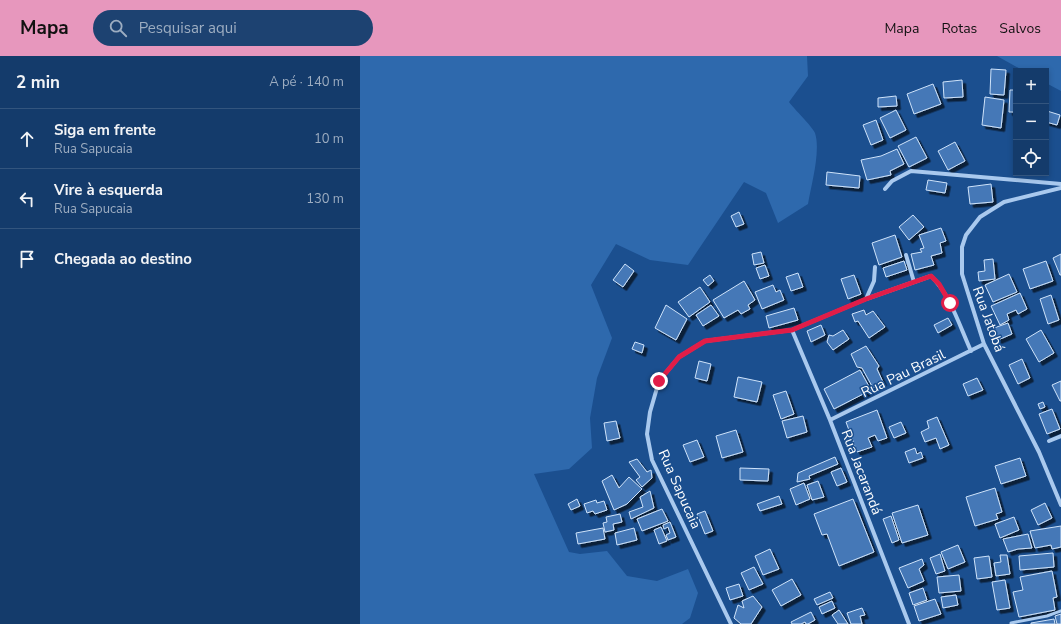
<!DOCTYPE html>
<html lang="pt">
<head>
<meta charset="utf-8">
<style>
	body { margin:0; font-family:"Nunito Sans",sans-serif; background:#1d4271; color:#f1f3f6 }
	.controls { position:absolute; right:12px; top:12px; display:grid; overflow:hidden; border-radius:0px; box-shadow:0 2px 6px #0003 }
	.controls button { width:36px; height:36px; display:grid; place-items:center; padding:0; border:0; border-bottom:1px solid #33557e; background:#143b6b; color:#f1f3f6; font:20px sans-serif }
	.stop { position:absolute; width:12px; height:12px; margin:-9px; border:3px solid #e11d48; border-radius:50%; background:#fff }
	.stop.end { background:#e11d48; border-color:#fff; box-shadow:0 1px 4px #0008 }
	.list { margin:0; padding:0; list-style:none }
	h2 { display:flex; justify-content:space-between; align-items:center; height:52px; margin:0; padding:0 16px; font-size:17px }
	h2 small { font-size:13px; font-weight:400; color:#9dadc1 }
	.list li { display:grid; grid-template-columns:26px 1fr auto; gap:12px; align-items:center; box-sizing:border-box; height:60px; padding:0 16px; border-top:1px solid #33557e }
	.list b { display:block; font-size:15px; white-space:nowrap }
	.list p { margin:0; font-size:13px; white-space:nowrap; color:#9dadc1 }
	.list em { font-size:13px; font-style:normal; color:#9dadc1 }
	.icon { flex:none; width:22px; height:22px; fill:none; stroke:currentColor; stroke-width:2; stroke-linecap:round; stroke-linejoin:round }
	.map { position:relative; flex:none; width:701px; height:568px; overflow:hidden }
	header { display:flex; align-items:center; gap:24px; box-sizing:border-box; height:56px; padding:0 20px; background:#e797bd; color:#111 }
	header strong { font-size:19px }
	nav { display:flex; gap:22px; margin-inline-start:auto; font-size:14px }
	.search { width:280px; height:36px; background:#1d4271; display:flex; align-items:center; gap:10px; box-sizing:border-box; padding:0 14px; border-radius:22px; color:#9dadc1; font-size:15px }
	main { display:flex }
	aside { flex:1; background:#143b6b }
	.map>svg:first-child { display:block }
	.green { fill:#2e69ad }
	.building { fill:#4478b7; stroke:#cfe3fa; filter:url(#shadow) }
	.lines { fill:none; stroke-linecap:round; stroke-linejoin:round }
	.lane { stroke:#a9c9ee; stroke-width:3 }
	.street { stroke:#a9c9ee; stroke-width:4 }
	.route { stroke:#e11d48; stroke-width:5 }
	.labels { text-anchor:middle; stroke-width:3; stroke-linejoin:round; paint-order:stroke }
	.street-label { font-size:14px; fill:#fff; stroke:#1b4f8f }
</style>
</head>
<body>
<header>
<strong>Mapa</strong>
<div class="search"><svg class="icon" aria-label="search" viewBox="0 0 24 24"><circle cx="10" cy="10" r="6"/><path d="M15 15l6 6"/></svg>Pesquisar aqui</div>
<nav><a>Mapa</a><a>Rotas</a><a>Salvos</a></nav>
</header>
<main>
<aside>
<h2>2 min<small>A pé · 140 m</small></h2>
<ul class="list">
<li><svg class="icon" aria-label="ahead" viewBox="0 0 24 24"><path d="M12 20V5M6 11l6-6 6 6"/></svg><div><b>Siga em frente</b><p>Rua Sapucaia</p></div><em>10 m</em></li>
<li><svg class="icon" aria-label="left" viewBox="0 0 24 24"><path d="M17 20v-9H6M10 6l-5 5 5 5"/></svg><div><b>Vire à esquerda</b><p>Rua Sapucaia</p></div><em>130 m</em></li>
<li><svg class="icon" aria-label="arrive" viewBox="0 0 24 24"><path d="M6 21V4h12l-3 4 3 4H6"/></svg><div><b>Chegada ao destino</b></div></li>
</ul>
</aside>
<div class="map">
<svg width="701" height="568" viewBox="0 0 701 568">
	<defs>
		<filter id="shadow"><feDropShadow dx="3.5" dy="3.5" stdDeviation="0" flood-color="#0009"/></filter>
	</defs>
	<rect width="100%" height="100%" fill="#1b4f8f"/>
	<path class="green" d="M0,0h447l1,20 -19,26c5,7 23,24 26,31 6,18 -4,53 -7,71l-30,19 -12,-30 -22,-11 -56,83 -38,-5 -34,-16 -25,41 21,53 -15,40 -7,40 2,30 -23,21 -35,5 35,78 11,2 27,-3 20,25 30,5 31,-12 10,24 -8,25 -8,6h-322z
		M637,0h64v35l-15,-8v-12h-22z"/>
	<path class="building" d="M631,13l15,1 -2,25 -14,-1z
		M602,24l1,17 -19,1 -1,-16z
		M573,28l8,20 -27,10 -7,-20z
		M650,34h6v22h-7z
		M536,40l1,10 -19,1v-9z
		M625,41l19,3 -3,28 -19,-3z
		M536,54l10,20 -16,8 -10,-20z
		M687,55l13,4 -3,10 -11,-3z
		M516,64l7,20 -12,5 -8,-20z
		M556,81l11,21 -18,9 -11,-21z
		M595,86l10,19 -17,9 -10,-19z
		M537,93l7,15 -14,7 1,4 -24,5 -6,-20 20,-4z
		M467,116l33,4 -1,12 -33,-3z
		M568,124l19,3 -2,10 -19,-3z
		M631,128l2,18 -23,2 -2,-17z
		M379,156l5,12 -8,3 -5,-11z
		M553,159l11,12 -15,13 -10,-13z
		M581,172l5,13 -6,2 2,10 -11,3 3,9 -19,5 -4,-16 11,-2 -2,-3 4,-1 -5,-13z
		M535,179l7,22 -23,8 -7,-22z
		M401,196l3,11 -10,2 -2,-11z
		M701,198v21h-1l-7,-17z
		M633,203l2,20 -16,2 -1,-9 7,-1 -1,-11z
		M544,205l3,9 -21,7 -3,-9z
		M686,205l7,20 -23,8 -7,-20z
		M265,208l9,7 -11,16 -10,-7z
		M405,209l4,11 -9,3 -4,-11z
		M438,217l5,14 -12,4 -5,-14z
		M649,218l8,18 -24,10 -8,-17z
		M350,219l4,6 -6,5 -5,-6z
		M494,219l7,19 -13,5 -7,-20z
		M384,225l11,19 -7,5 2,4 -9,5 -3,-4 -14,8 -11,-18z
		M413,229l3,7 4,-2 4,10 -22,9 -7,-17z
		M340,231l10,15 -21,15 -11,-15z
		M660,237l7,16 -9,5 -2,-4 -9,4 2,6 -9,5 -9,-19z
		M691,239l8,25 -11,4 -8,-25z
		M306,249l21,14 -11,21 -21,-12z
		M351,249l8,11 -16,10 -7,-11z
		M434,252l4,12 -29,8 -3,-12z
		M504,254l2,5 7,-4 12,16 -16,11 -11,-17 -3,1 -3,-8z
		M588,262l4,7 -14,8 -4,-8z
		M648,267l4,11 -14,6 -4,-12z
		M461,269l4,10 -14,7 -4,-11z
		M483,274l6,9 -16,11 -6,-8 2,-7 4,1z
		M681,274l13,23 -15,9 -13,-23z
		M275,286l9,3 -2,8 -10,-4z
		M506,290l13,20 -2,3 6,13 -10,6 -11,-20 -5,-1 -6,-13z
		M662,303l8,19 -12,6 -9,-19z
		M339,305l12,3 -4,17 -12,-3z
		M500,314l11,20 -37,19 -10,-20z
		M378,321l24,5 -5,20 -23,-5z
		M617,322l6,12 -15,6 -5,-12z
		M701,325v20h-1l-8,-16z
		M426,335l8,23 -13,5 -8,-24z
		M683,346l2,5 -5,2 -2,-5z
		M692,353l8,20 -13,5 -8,-20z
		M517,354l10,28 -9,3 -3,-6 -7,3 4,9 -15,5 -11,-30z
		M443,360l4,16 -20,6 -5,-17z
		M577,361l12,28 -9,4 -4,-11 -11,4 -4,-10 8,-4 -2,-7z
		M256,365l4,17 -13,3 -3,-18z
		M541,366l5,11 -12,5 -5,-11z
		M376,374l7,22 -21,6 -6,-22z
		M337,384l7,17 -14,5 -7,-17z
		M555,392l2,6 4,-2 2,6 -14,5 -4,-11z
		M475,401l3,7 -29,12 1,3 -13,3 1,-9z
		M660,402l6,18 -25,8 -6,-18z
		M277,403l10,13 4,-2 1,8 -10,9 -6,-7 4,-3 -11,-15z
		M380,412l29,1 -1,12 -28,-1z
		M481,412l6,14 -10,4 -6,-14z
		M252,419l7,13 10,-11 13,12 -15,15 -13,6 -12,-29z
		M458,425l6,16 -12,3 -5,-15z
		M444,427l6,16 -14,6 -6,-16z
		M635,432l7,24 -6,2 2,5 -23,7 -9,-29z
		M290,435l4,17 -23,11 -2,-7 14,-5 -3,-10z
		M419,440l3,8 -22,7 -3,-7z
		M217,443l3,7 -9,4 -3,-6z
		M493,443l21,53 -35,14 -12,-32 -5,1 -8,-21z
		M236,444l1,3 7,-2 3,9 -12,4 -2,-3 -6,2 -3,-9z
		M685,447l7,15 -14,7 -7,-15z
		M558,449l10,30 -26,8 -10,-30z
		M302,453l6,12 -26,10 -5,-12z
		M345,455l8,20 -8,3 -8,-20z
		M260,458l2,8 -9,2 1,6 -9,2 -2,-9 4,-1 -1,-5z
		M531,460l8,24 -7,3 -9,-24z
		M654,461l5,13 -19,8 -5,-14z
		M310,466l6,15 -8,3 -2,-5 4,-2 -2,-6 -4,2 -1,-4z
		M701,470v21l-9,2 -1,-4 -16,3 -5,-17z
		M301,471l6,14 -8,3 -5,-14z
		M243,472l2,11 -27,5 -2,-11z
		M274,472l3,12 -20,5 -2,-12z
		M668,478l4,14 -14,1 -10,3 -5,-13z
		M598,489l7,17 -17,7 -7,-17z
		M410,493l9,20 -16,6 -8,-19z
		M693,497l1,14 -34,3 -1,-14z
		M580,498l5,17 -9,3 -6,-16z
		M640,499h7l3,19 -14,2 -2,-13 7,-1z
		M629,500l3,21 -15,2 -3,-21z
		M562,503l2,6 -5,4 5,12 -16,7 -9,-20z
		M394,511l9,17 -14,6 -8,-17z
		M692,515l5,26 -4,1 2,12 -36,7 -6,-25 10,-2 -3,-13z
		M599,519l2,16 -22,2 -2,-16z
		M432,523l9,16 -20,11 -9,-16z
		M645,524l5,28 -13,2 -5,-28z
		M379,528l4,12 -13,4 -4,-12z
		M563,532l4,12 -14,5 -4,-12z
		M470,536l3,6 -16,7 -3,-6z
		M596,539l2,10 -15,3 -2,-11z
		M393,540l9,11 -11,17h-10l-7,-6 4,-13 6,3 -2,-7z
		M575,543l6,15 -22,7 -5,-15z
		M472,545l3,7 -13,6 -3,-7z
		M502,552l3,7 -5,1 2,8h-11l-4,-11z
		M479,554l9,14h-10l-6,-9z
		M451,556l4,8 -7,4h-2l-1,-2 -4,2h-9l-1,-2z
		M701,558v10h-4l-2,-8z
		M694,563l1,5h-24v-1z"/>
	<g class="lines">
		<path class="lane" d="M651,568v-1l36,-7 14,-5"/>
		<path class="street" d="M701,132l-57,14 -24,15 -14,18 -4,12v27l22,70 55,108 22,53
			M525,133l7,-8 19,-10 150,13
			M546,199l8,27
			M506,243l8,-18 1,-14
			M432,274l38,90 79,204
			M470,364l154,-76
			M689,385l12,-5
			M371,568l-79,-164 -5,-26 3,-22 9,-31 20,-24 26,-16 87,-11 74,-31 65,-23c19,18 29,51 40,75"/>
	</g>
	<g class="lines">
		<path class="route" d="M299,325l20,-24 26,-16 87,-11 74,-31 65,-23 8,8 11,19"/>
	</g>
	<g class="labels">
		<g class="street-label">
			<text transform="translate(629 263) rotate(70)" y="5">Rua Jatobá</text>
			<text transform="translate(543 317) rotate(-26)" y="5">Rua Pau Brasil</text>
			<text transform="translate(502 416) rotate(69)" y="5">Rua Jacarandá</text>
			<text transform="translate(320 433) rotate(66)" y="5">Rua Sapucaia</text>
		</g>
	</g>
</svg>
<div class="controls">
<button>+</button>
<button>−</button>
<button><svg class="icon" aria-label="locate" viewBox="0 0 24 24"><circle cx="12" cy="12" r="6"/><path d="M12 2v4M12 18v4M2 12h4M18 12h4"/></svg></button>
</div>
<div class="stop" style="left:590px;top:247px"></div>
<div class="stop end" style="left:299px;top:325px"></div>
</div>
</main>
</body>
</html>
